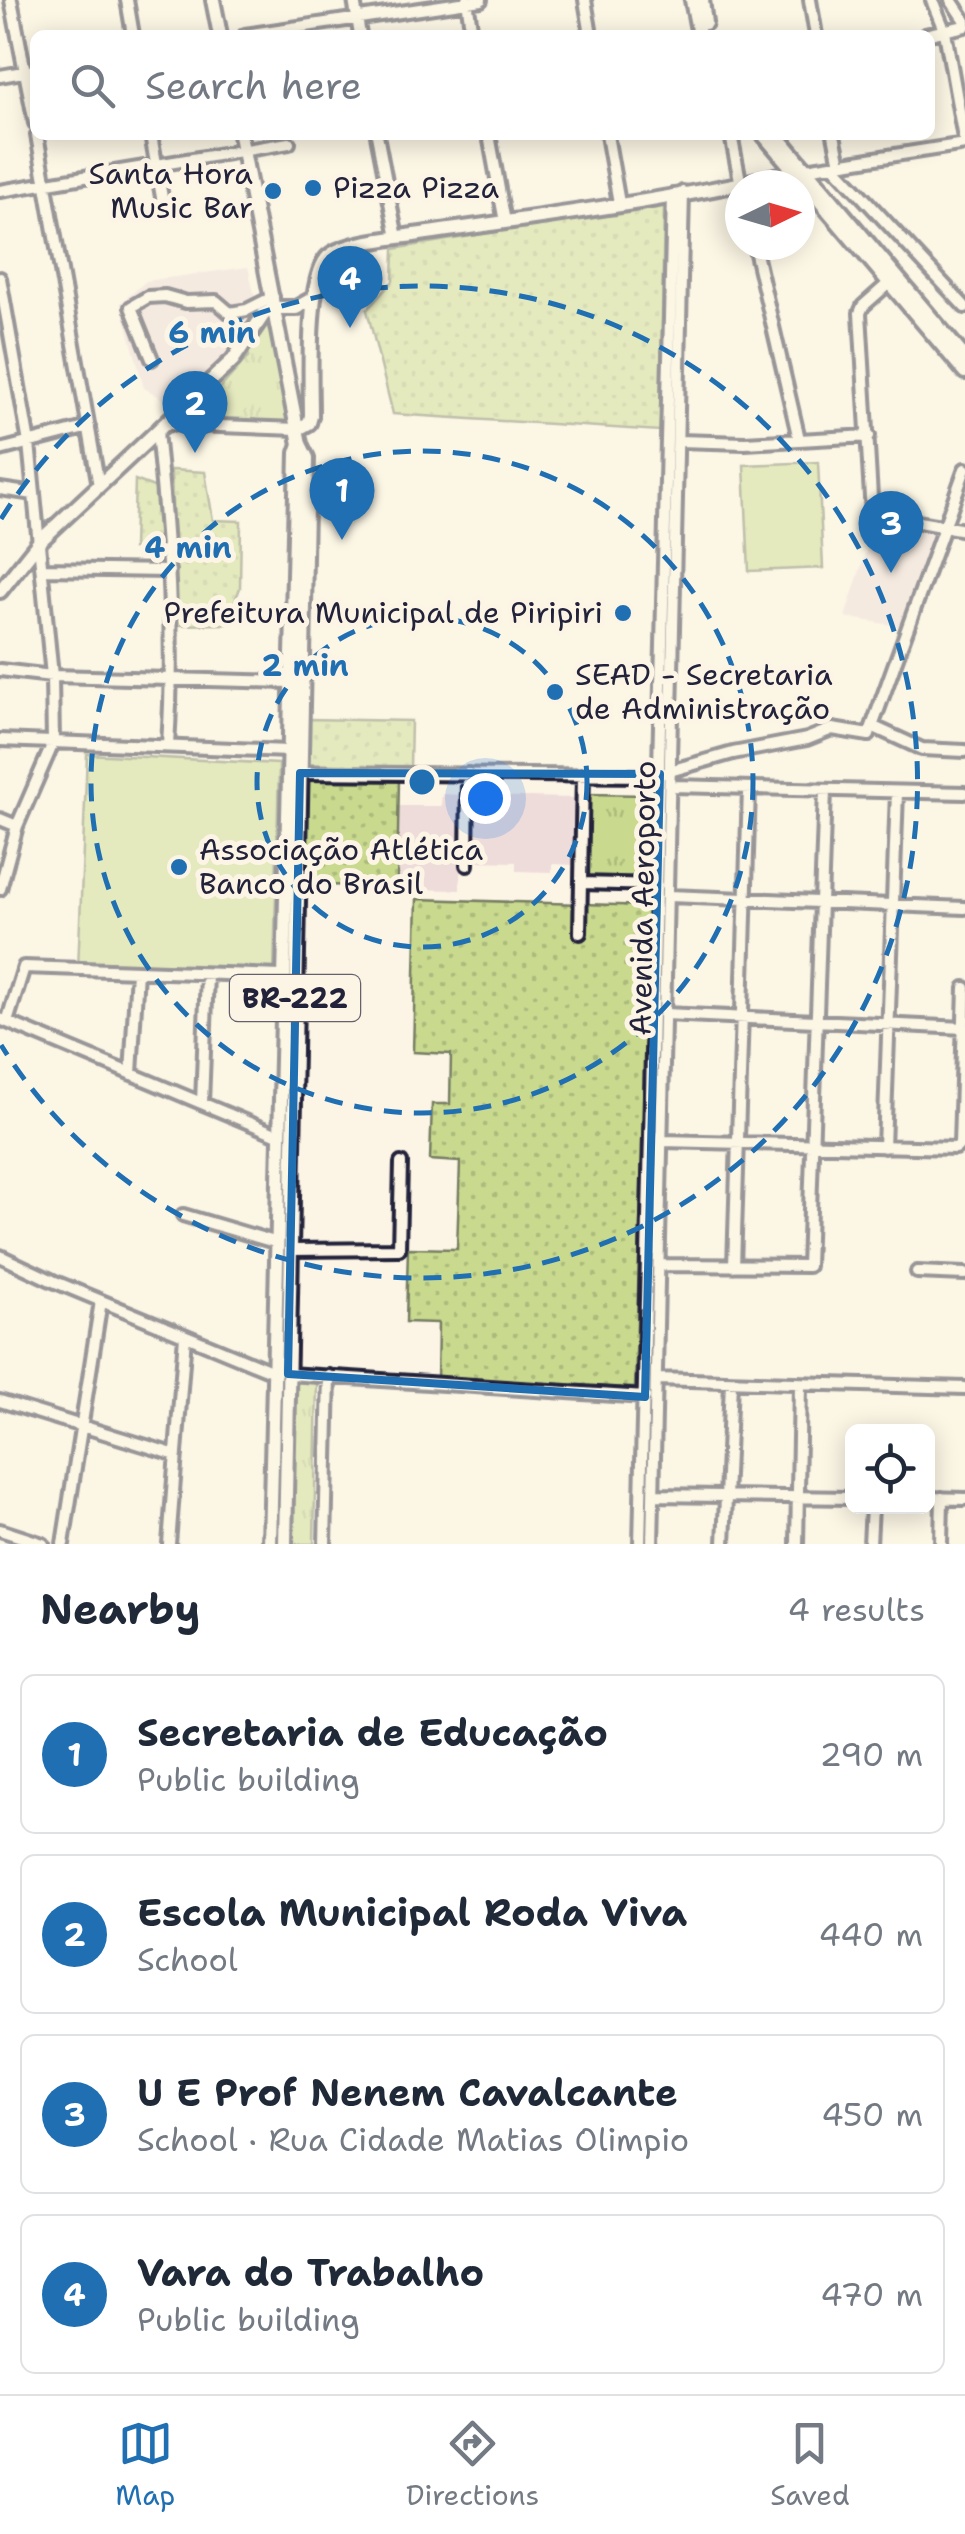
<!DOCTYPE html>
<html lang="en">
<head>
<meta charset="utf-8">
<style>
	body { margin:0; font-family:"Shantell Sans",sans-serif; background:#f2f2f3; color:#1f2937 }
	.controls { position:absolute; right:30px; bottom:30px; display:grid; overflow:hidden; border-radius:15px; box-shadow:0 5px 25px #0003 }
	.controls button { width:90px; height:90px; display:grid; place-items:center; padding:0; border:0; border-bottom:2px solid #e0e1e3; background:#fff; color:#1f2937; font:50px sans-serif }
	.compass { position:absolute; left:725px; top:170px; width:90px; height:90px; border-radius:50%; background:#fff; box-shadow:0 5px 25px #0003; rotate:85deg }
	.you { position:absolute; left:485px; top:798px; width:35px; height:35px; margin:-25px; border:8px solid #fff; border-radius:50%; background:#1a73e8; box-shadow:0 0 0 15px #1a73e833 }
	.badge { display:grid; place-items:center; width:65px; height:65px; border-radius:50%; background:#1f6fb2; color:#fff; font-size:32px; font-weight:700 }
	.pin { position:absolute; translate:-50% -82px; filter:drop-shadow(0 2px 5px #0008) }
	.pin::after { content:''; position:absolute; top:52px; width:35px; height:30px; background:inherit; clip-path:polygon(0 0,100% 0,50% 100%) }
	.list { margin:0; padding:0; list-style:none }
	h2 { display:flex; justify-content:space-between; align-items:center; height:130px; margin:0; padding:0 40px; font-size:42px }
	h2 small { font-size:32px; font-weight:400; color:#747a83 }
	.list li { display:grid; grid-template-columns:65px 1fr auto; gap:30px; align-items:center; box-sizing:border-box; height:160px; margin:0 20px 20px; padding:0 20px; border:2px solid #e0e1e3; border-radius:15px }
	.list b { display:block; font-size:38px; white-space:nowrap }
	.list p { margin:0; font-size:32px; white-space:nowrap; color:#747a83 }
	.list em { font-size:32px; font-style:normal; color:#747a83 }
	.icon { flex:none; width:55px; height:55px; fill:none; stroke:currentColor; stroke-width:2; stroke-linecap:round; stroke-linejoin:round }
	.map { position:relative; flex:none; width:965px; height:1544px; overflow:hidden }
	.search { position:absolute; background:#fff; box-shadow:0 5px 25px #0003; left:30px; right:30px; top:30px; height:110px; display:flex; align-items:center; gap:25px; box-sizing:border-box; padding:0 35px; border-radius:15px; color:#747a83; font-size:38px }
	.sheet { height:850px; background:#fff }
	nav { display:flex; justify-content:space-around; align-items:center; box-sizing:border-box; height:140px; border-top:2px solid #e0e1e3; background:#fff; font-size:28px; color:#747a83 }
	nav a { display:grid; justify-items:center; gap:5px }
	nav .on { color:#1f6fb2 }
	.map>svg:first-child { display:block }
	.built { fill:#eedcda }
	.grass { fill:url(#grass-dots); stroke:#767e64; stroke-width:2.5 }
	.park { fill:url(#park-tufts); stroke:#767e64; stroke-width:2.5 }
	.pitch { fill:#c9da8e; stroke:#767e64; stroke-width:2.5 }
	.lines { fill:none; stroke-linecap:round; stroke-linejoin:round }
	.minor-casing { stroke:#22223b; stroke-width:18 }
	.major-casing { stroke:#22223b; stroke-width:20 }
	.minor { stroke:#fcf5e5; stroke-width:10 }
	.major { stroke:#fcf5e5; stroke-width:12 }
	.marked { fill:none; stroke:#1f6fb2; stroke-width:8; stroke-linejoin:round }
	.ring { fill:none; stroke:#1f6fb2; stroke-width:5; stroke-dasharray:18 12 }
	.poi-dot { fill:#1f6fb2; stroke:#fcf5e5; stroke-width:4 }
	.labels { text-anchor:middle; stroke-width:10; stroke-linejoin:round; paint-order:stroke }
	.shield { fill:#fcf5e5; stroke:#63616e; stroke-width:2.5 }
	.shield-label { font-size:28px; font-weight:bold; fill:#22223b }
	.poi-label { font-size:30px; fill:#22223b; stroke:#fcf5e5; text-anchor:start }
	.street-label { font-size:30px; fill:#22223b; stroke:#fcf5e5 }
	.centre { fill:#1f6fb2; stroke:#fcf5e5; stroke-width:5 }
	.ring-label { font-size:30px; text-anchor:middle; font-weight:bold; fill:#1f6fb2; stroke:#fcf5e5; stroke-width:10; stroke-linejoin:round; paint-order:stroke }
</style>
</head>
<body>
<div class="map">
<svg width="965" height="1544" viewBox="0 0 965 1544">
	<defs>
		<pattern id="grass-dots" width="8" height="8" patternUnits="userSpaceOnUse" patternTransform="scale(2.5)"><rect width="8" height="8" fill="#c9da8e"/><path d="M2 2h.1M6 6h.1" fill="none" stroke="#acbb7b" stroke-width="1.8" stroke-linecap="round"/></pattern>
		<pattern id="park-tufts" width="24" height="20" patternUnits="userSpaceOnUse" patternTransform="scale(2.5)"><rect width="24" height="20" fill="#c9da8e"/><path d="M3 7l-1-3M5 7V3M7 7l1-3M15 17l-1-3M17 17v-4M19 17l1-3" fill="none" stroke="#acbb7b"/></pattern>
	</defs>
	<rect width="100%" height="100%" fill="#fcf5e5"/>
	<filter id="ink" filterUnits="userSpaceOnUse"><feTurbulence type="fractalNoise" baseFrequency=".01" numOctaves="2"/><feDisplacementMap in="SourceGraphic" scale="20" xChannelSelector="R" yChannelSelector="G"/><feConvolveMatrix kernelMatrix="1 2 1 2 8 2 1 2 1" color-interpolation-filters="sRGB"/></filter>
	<g filter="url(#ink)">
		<path class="built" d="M248,267l8,36 -2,12 -30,46 -36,39h-23l-21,-12 -23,-85 25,-22z
			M876,520l63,10 -35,97 -59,-10z
			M442,794l19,1 -1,95 -61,-1v-83h42z
			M473,796l104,2 -1,67 -24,-1v8l-36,-1v-9l-44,-1z"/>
		<path class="grass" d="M664,203l-4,228 -267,-17 -26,-104 26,-29 1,-32z
			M171,470l34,2 8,48 28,1 -1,67 -14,36 -50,1z
			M135,480l24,9 6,77 -8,1v-22l-24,4z
			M308,719l103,2 -1,46 -104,-3z
			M306,775l93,2 -2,109 -93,-1z
			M417,899l233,7 -15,482 -198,-6 1,-59 -32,-1 2,-74 49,1 3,-87 -30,-2 2,-56h18l1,-50 -38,-2z"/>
		<path class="park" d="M272,320l18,103h-104v-8l20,-20 7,1 36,-40 -2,-6 19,-29z
			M585,794l64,1 -1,84 -64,-1z
			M293,1379l24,1 -3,164h-24z"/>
		<path class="pitch" d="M818,462l5,106 -74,3 -5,-106z
			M87,754l192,10 -5,211 -196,-6z"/>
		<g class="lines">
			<defs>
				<path id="minor" d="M11,0l24,123
					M127,0l6,35
					M354,0l6,35
					M467,0l5,35
					M585,0l6,35
					M810,0l6,35
					M932,0l13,32 20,112
					M951,0l14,21
					M245,35l236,-35
					M925,35l40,-9
					M0,76l35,-6
					M37,135l62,351
					M151,135l12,68
					M377,135l20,103
					M489,135l16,87
					M607,135l12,68
					M731,135l10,50
					M834,135l6,29
					M833,165l132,142
					M806,169l159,-25
					M0,191l289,-48
					M754,245l45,194
					M0,278l29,165 23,233 1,67 -36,83 -17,63
					M889,283l-26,23 -3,7 12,201 93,16
					M152,359l-21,-52 17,-10 17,-1 21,6 30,-1 14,12 17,-3 26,-13
					M166,424l132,5
					M157,432c11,105 18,208 11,313
					M679,441l66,2 124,-7
					M0,450l89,-23
					M0,489l34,5
					M43,569l126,2
					M0,670l52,6 237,6
					M874,727l48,22 43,2
					M0,740l288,11
					M300,773l352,3 81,-23 74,-14 25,-10 37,6 96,-266
					M672,786l293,7
					M0,819l17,7
					M467,865l1,-91
					M581,883l76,2
					M669,896l296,12
					M580,933l3,-158
					M665,1014l300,14
					M0,1019l278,116
					M7,1022l17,-55 258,9
					M131,1074l6,-103
					M202,1103l5,-129
					M663,1141l293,7 4,-4 5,-156
					M884,1147l13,-355
					M183,1215l95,28
					M290,1250l109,-1 2,-86
					M0,1256l53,25 223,92
					M660,1265l148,1 17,-476
					M734,1266l15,-477
					M917,1272l48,2
					M288,1374l357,23
					M656,1379l309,9
					M0,1401l176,54
					M654,1495l198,3
					M928,1498l37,1
					M0,1530l43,14
					M63,1544l38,-243
					M169,1544l16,-208
					M325,1544l4,-168
					M640,1544l33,-1349
					M652,1544l31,-1352
					M724,1544l7,-162
					M797,1544l3,-159
					M870,1544l2,-38
					M941,1544l1,-46"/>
				<path id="major" d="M213,0l7,35
					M692,0l7,35
					M702,0l3,23
					M240,135l60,309 7,14 -22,1086
					M764,135l201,237
					M777,135l188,223
					M298,429l11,-6 2,-7c0,-34 -5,-133 16,-158 13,-15 67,-20 87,-23 131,-19 264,-35 392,-66
					M0,591l39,-49 194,-182 31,-46 11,-6h21l18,-10
					M270,1544l27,-1091 3,-9"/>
			</defs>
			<use href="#minor" class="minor-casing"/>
			<use href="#major" class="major-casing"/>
			<use href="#minor" class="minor"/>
			<use href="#major" class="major"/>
		</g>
	</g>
	<path d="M0 0H965V1544H0ZM300,773l360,1 -15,623 -357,-23z" fill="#fcf5e5" fill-opacity=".55" fill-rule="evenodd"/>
	<path class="marked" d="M300,773l360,1 -15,623 -357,-23z"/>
	<g class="ring">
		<circle cx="422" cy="782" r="165"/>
		<circle cx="422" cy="782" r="331"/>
		<path d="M1 519A496 496 0 1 1 1 1045"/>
	</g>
	<g class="poi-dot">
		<circle cx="313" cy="188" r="10"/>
		<circle cx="273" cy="191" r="10"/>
		<circle cx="623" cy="613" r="10"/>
		<circle cx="555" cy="692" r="10"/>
		<circle cx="179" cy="867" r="10"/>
	</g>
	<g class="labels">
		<rect class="shield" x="230" y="975" width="130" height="46" rx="8"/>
		<g class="shield-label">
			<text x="295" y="1008">BR-222</text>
		</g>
		<g class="poi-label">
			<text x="253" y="184" text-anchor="end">Santa Hora<tspan x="253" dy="34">Music Bar</tspan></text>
			<text x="333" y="198">Pizza Pizza</text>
			<text x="603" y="623" text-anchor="end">Prefeitura Municipal de Piripiri</text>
			<text x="575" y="685">SEAD - Secretaria<tspan x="575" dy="34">de Administração</tspan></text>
			<text x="199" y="860">Associação Atlética<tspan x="199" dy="34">Banco do Brasil</tspan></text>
		</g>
		<g class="street-label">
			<text transform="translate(643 898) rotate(-89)" y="10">Avenida Aeroporto</text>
		</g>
	</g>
	<circle cx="422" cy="782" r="15" class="centre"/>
	<g class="ring-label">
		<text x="212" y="343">6 min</text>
		<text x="188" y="558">4 min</text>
		<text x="305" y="676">2 min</text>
	</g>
</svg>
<div class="controls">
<button><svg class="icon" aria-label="locate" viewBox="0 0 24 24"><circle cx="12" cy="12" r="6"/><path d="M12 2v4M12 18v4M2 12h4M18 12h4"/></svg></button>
</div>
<svg class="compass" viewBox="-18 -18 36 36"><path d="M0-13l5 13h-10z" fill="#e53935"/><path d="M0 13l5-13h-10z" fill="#747a83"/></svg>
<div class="you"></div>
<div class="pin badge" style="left:342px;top:540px">1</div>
<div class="pin badge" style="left:195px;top:453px">2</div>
<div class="pin badge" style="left:891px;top:573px">3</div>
<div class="pin badge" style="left:350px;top:328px">4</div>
<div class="search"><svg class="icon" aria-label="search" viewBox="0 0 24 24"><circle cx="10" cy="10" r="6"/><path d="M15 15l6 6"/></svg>Search here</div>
</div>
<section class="sheet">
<h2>Nearby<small>4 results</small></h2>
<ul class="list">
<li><span class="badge">1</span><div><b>Secretaria de Educação</b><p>Public building</p></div><em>290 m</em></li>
<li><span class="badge">2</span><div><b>Escola Municipal Roda Viva</b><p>School</p></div><em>440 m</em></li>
<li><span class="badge">3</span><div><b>U E Prof Nenem Cavalcante</b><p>School · Rua Cidade Matias Olimpio</p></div><em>450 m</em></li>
<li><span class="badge">4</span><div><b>Vara do Trabalho</b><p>Public building</p></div><em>470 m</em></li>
</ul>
</section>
<nav>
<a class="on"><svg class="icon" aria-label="map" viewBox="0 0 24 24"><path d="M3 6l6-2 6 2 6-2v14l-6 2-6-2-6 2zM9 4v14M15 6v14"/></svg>Map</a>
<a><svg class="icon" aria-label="directions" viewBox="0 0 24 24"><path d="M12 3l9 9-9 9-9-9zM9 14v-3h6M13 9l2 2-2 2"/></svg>Directions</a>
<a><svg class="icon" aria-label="saved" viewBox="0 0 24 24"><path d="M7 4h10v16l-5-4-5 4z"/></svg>Saved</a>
</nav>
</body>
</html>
